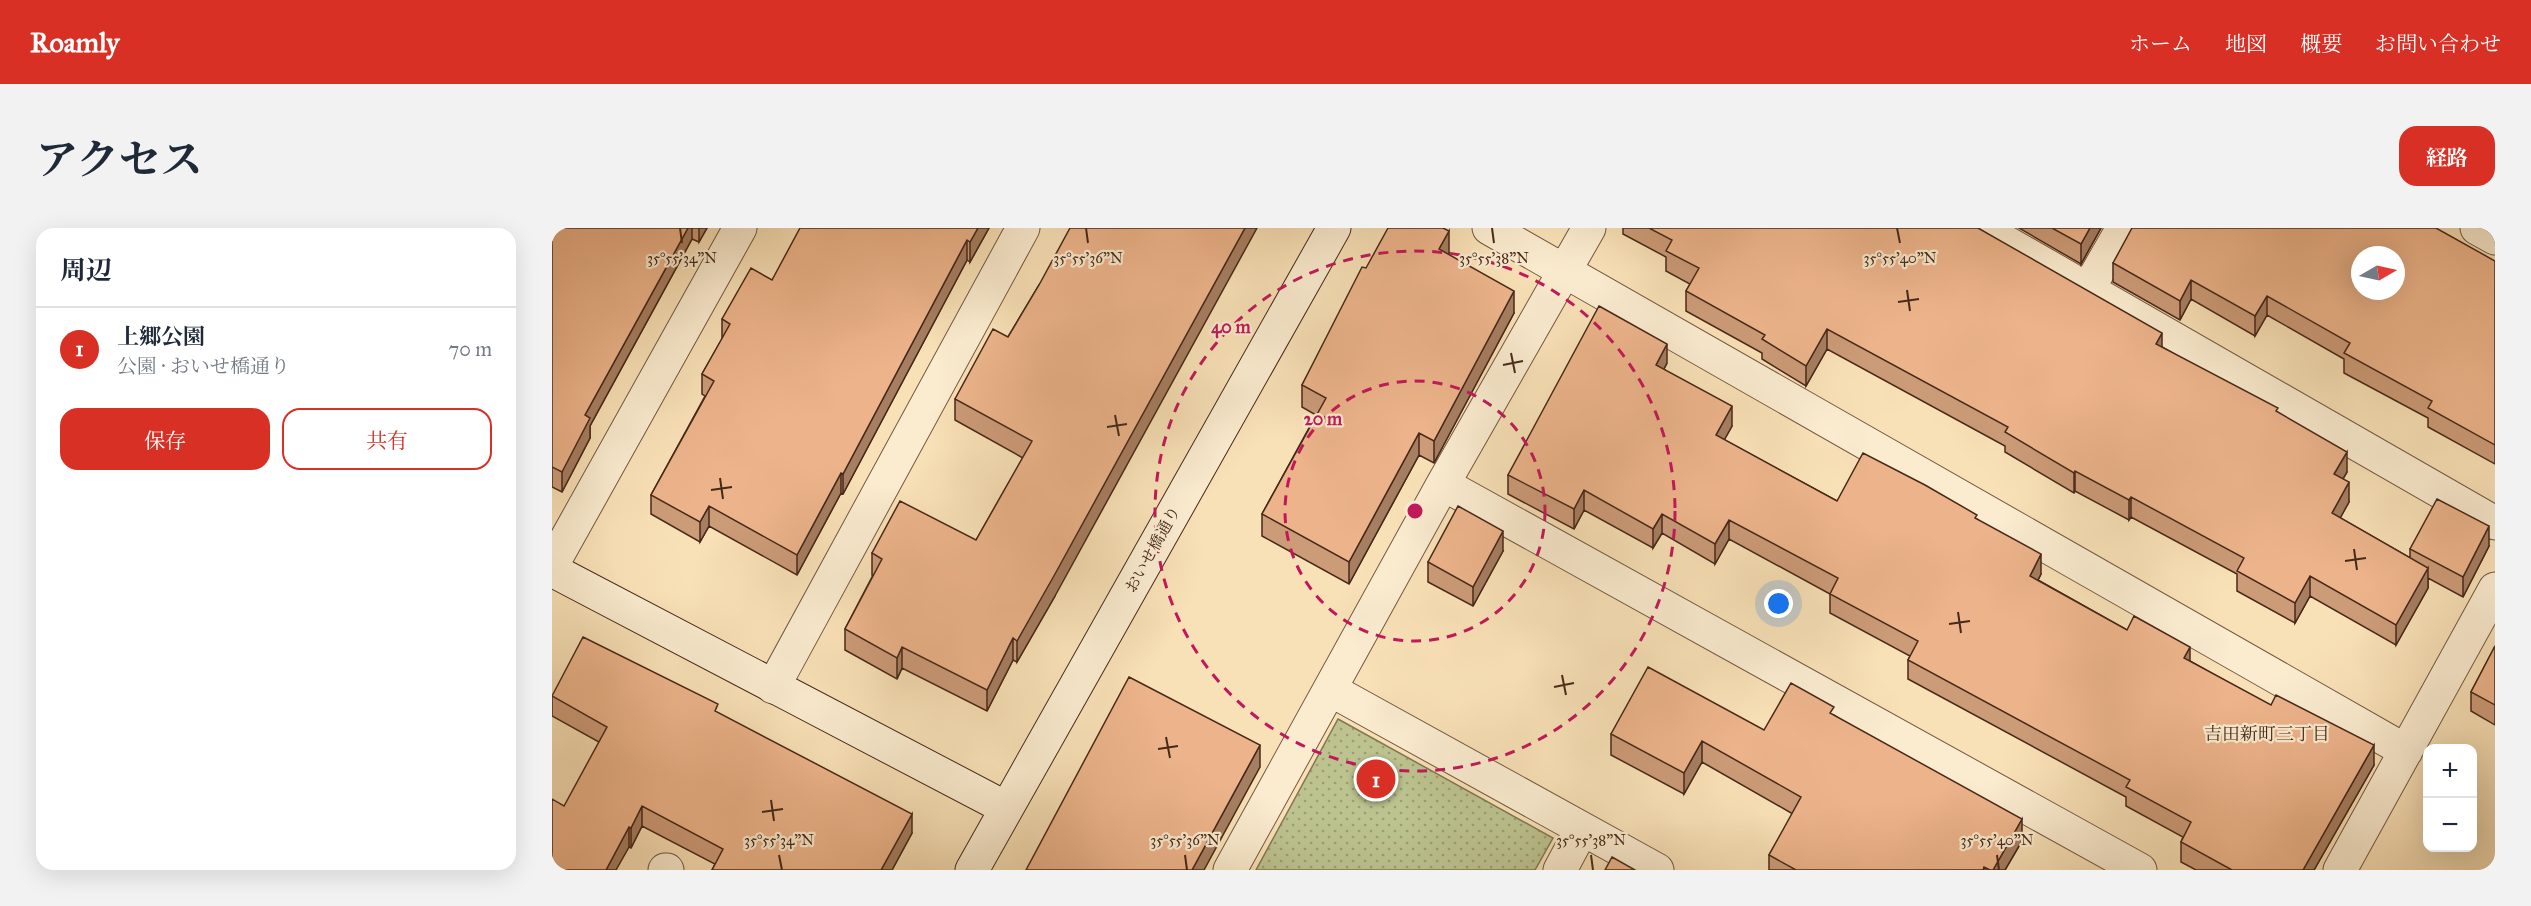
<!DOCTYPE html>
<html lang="ja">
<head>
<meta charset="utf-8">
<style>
	body { margin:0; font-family:"IM FELL Great Primer","Noto Serif JP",serif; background:#f2f2f3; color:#1f2937 }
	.controls { position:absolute; right:18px; bottom:18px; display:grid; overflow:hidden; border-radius:12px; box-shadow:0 6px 24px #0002 }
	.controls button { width:54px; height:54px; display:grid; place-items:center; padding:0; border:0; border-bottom:2px solid #e0e1e3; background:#fff; color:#1f2937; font:30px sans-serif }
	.compass { position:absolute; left:1799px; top:18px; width:54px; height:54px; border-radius:50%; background:#fff; box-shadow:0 6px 24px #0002; rotate:81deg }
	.you { position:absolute; left:1227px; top:376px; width:21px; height:21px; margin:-15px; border:4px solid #fff; border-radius:50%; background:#1a73e8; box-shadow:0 0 0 9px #1a73e833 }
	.badge { display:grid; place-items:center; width:39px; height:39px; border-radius:50%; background:#d93025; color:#fff; font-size:20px; font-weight:700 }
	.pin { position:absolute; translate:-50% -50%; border:3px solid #fff; box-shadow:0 2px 6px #0006 }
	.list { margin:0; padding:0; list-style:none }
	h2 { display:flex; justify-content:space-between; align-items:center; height:78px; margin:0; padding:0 24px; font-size:26px }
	h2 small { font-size:20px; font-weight:400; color:#747a83 }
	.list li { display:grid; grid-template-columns:39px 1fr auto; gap:18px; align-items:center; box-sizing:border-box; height:84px; padding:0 24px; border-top:2px solid #e0e1e3 }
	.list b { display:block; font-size:22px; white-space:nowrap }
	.list p { margin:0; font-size:20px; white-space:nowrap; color:#747a83 }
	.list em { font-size:20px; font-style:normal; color:#747a83 }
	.actions { display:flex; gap:12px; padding:18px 24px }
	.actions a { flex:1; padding:14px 0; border:2px solid #d93025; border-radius:18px; text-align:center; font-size:21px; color:#d93025 }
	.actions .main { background:#d93025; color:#fff }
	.map { position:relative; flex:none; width:1943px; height:642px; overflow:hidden; border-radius:18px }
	header { display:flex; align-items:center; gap:36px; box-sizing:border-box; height:84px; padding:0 30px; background:#d93025; color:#fff }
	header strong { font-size:28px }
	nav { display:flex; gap:33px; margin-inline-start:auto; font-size:21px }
	.intro { display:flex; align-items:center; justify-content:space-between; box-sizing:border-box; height:144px; padding:0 36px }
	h1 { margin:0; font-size:42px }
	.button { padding:15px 27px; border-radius:18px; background:#d93025; color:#fff; font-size:21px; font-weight:700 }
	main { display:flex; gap:36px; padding:0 36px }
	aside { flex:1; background:#fff; border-radius:18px; box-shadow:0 6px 24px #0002 }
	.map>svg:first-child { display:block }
	.grass { fill:url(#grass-dots); stroke:#827654; stroke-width:1.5 }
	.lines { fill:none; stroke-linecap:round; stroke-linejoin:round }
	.street-casing { stroke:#745741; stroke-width:35 }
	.secondary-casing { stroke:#47291a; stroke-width:35 }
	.street { stroke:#fbecd0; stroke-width:33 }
	.secondary { stroke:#fbecd0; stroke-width:33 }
	.wall { fill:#cc9b78; stroke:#47291a; stroke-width:1.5 }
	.shaded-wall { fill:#a67e61; stroke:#47291a; stroke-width:1.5 }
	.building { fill:#edb48b; stroke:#47291a; stroke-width:1.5; fill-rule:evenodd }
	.ticks { fill:none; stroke:#47291a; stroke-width:2 }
	.ring { fill:none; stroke:#c2185b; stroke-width:3; stroke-dasharray:10 8 }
	.labels { text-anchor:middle; stroke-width:4.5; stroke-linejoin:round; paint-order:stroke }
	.street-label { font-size:16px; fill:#47291a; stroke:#fbecd0 }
	.neighbourhood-label { font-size:18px; fill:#47291a; stroke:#fbecd0 }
	.ticks-label { font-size:15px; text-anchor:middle; fill:#47291a; stroke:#fbecd0; stroke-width:4.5; stroke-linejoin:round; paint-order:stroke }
	.centre { fill:#c2185b; stroke:#fbecd0; stroke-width:3 }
	.ring-label { font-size:18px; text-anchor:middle; font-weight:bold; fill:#c2185b; stroke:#fbecd0; stroke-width:4.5; stroke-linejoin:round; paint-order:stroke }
</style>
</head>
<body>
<header>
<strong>Roamly</strong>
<nav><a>ホーム</a><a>地図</a><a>概要</a><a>お問い合わせ</a></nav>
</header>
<div class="intro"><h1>アクセス</h1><a class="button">経路</a></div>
<main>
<aside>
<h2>周辺<small></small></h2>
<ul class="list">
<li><span class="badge">1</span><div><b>上郷公園</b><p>公園 · おいせ橋通り</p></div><em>70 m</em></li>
</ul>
<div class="actions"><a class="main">保存</a><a>共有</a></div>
</aside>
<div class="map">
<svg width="1943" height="642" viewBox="0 0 1943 642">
	<defs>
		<pattern id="grass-dots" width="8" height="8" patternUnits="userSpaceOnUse" patternTransform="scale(1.5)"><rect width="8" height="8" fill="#bcc38f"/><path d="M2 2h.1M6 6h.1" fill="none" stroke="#9b9e74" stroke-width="1.8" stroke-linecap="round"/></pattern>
	</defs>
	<rect width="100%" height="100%" fill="#f9e1b7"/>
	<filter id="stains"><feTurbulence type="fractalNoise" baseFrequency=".00333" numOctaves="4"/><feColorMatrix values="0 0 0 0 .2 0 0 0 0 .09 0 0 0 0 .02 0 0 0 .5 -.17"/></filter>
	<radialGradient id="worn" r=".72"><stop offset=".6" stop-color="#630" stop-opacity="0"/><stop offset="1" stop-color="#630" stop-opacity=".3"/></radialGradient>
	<path class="grass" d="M786,491l215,119 -18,32h-279z"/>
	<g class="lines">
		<defs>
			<path id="street" d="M937,0l917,523
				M1429,0l514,295
				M1925,0l18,10
				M1536,61l35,-61
				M891,256l697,386
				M0,337l188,-337
				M221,459l250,-459
				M779,462l326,180
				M113,642h2
				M678,642l213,-386 146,-256
				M1008,642l22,-41
				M1788,642l155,-281"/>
			<path id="secondary" d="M0,342l454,238
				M420,642l362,-642"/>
		</defs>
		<use href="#street" class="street-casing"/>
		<use href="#secondary" class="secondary-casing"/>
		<use href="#street" class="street"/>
		<use href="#secondary" class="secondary"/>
	</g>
	<path class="wall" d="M0,0h155l-8,14 -7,-3 -102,187v12l-28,54 -10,-5z
		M437,0l-19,34 -3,-2 -124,234 -2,-1 -44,82 -88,-49 -9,16 -49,-28v-19l54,-99 -3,-2v-20l20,-35v-20l50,-39z
		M1071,0h355l184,119 116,66 69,59 -4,7 6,23 -9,16 70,40v-9l79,-3 -26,51 -35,-19v10l-32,57 -86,-49 -15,27 -58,-32v-17l-106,-57 -2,3 -54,-29 -1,2 -69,-41v-6l-178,-97 -21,37 -44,-27v-6l-76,-42v-20l4,-7 -24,-13v-14l-43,-23z
		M1467,0h82l-20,36z
		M897,25l-1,1 66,59 -80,150 -15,-8 -70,129 -87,-48v-22l54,-99 -14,-8v-22l64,-117z
		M1943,33v203l-67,-37v-9l-84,-45v-14l-77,-44 -12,21 -64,-37 -11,21 -67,-38v-19z
		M487,57l16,311 -38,66 -4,-2 -26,51 -85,-43 -5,11 -52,-29v-21l28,-54h-1v-22l104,-13 47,-82 -68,-38v-21l53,-62z
		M1115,135l-3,6 68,57 -8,14 113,61 140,18 64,55 -3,6 89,50 63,31 184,104 -60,105h-118l-15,-8v-20l2,-5 -57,-31v-9l-218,-118v-19l2,-4 -80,-43v-19l-101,-55 -14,25 -53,-31 -9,15 -69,-38 -10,19 -66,-35v-19z
		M951,323l-30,55 -45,-24v-20z
		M1943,418v79l-24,-14v-19z
		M0,468l166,17 194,120 -20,37h-180l3,-6 -73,-38 -11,22 -2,-1 -30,-105 -47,-26z
		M1282,487l188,126 -17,29h-236v-15l24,-41 -91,-52 -18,32 -73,-39v-21l153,-4z"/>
	<path class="shaded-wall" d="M136,0h4v11l-102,187v12l-28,54v-20l23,-57z
		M147,0h8l-8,14z
		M426,0h11l-19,34v-20z
		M693,0h12l-202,368 -38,66v-21z
		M1538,0h11l-20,36v-20z
		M897,3v22l-10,18v-22z
		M415,12v20l-124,234v-20z
		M1639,52v19l-11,21v-19z
		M962,63v22l-80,150v-22z
		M1715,68v19l-12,21v-20z
		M1275,101v20l-21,37v-20z
		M1610,105v20l-6,-9z
		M1115,116v19l-11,21v-19z
		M1180,178v20l-16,29v-20z
		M867,205v22l-70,129v-22z
		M1795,224v20l-13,22v-20z
		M1523,243v20l-1,2v-20z
		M289,245v20l-44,82v-20z
		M1797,254v20l-17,31v-20z
		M1032,262v20l-10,19v-20z
		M1579,269v20l-2,3v-20z
		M157,278v20l-9,16v-20z
		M1110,286v19l-9,15v-19z
		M1177,292v19l-14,25v-20z
		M1937,298v20l-26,51v-20z
		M951,303v20l-30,55v-19z
		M1489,326v20l-11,22v-20z
		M1876,340v20l-32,57v-20z
		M1758,348v20l-15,27v-20z
		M461,410v22l-26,51v-21z
		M350,419v21l-5,11v-21z
		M1638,419v20l-6,-9z
		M1150,513v21l-18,32v-21z
		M708,517v22l-56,103h-12z
		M1822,517v20l-60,105h-11z
		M90,578v20l-11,22v-20z
		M360,586v19l-20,37h-11z
		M1470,591v22l-17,29h-12z
		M77,599v20l-13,23h-10z"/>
	<path class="building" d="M0,0h136l-103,187 5,3 -28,54 -10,-5z
		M248,0h178l-8,14 -3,-2 -124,234 -2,-1 -44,82 -88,-49 -9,16 -49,-27 63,-114 -12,-7 28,-50 -8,-5 29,-51 21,12z
		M518,0h175l-190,346 -38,67 -4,-3 -26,52 -85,-43 -5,11 -52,-29 37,-70 -10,-6 28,-52 76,39 56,-99 -77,-42 38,-70 15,8 31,-52z
		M836,0h55l6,3 -10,18 75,42 -80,150 -15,-8 -70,129 -87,-48 64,-116 -24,-13 60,-118 4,1z
		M1097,0h329l184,105 -6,11 122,64 -2,3 71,41 -13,22 15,8 -17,31 96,55 -32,57 -86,-49 -15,27 -58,-32 7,-13 -113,-61 -2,3 -54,-29 -1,2 -69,-41 3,-5 -181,-98 -21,37 -44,-27 3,-4 -79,-44 13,-23 -33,-17 6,-11z
		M1500,0h38l-9,16z
		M1580,0h304l59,33v184l-67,-37 4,-7 -88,-48 6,-10 -83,-47 -12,20 -64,-36 -11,21 -67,-38zM1808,27h36v36h-36z
		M1047,78l68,38 -11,21 76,41 -16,29 121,66 26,-48 62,32 52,30 -2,3 66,36 -11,22 97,54 7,-14 56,31 -6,11 87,47 5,-10 98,50 -71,125h-71l-51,-28 10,-20 -65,-35 4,-7 -222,-120 10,-19 -88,-47 8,-16 -109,-58 -14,24 -53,-30 -9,15 -69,-39 -10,19 -66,-34z
		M1885,271l52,27 -26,51 -53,-28z
		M906,278l45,25 -30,56 -45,-25z
		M31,409l135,67 -3,7 197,103 -31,56h-169l11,-21 -81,-43 -11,22 -2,-1 -23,43h-54v-71l12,7 43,-79 -55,-31z
		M1943,418v59l-24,-13z
		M1096,439l116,63 27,-47 43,24 -4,6 192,106 -29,51h-3l-6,-3 -1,3h-187l-27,-15 32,-58 -99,-56 -18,32 -73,-39z
		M577,449l131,68 -68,125h-166z
		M1060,629l23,13h-30z"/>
	<path class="ticks" d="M128,0l2,15M534,0l2,15M940,0l2,15M1345,0l3,15M1355,62l3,21M1346,74l21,-3M959,125l4,20M951,137l20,-4M563,187l4,21M555,199l20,-3M168,250l3,21M159,262l21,-3M1802,321l3,21M1793,333l21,-3M1406,384l3,21M1397,396l21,-3M1010,447l4,20M1002,459l20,-4M614,509l4,21M606,521l20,-3M219,572l3,21M210,584l21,-3M227,627l3,15M633,627l2,15M1039,627l2,15M1445,627l2,15"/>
	<g class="ring">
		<circle cx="863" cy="283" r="130"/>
		<circle cx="863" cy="283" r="260"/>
	</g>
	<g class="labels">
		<g class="street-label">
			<text transform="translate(600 321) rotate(-61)" y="6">おいせ橋通り</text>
		</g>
		<g class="neighbourhood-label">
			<text x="1715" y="512">吉田新町三丁目</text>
		</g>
	</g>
	<g class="ticks-label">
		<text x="130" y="35">35°55'34"N</text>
		<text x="536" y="35">35°55'36"N</text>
		<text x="942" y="35">35°55'38"N</text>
		<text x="1348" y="35">35°55'40"N</text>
		<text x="227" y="617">35°55'34"N</text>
		<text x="633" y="617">35°55'36"N</text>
		<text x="1039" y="617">35°55'38"N</text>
		<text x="1445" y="617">35°55'40"N</text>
	</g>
	<circle cx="863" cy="283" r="9" class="centre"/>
	<g class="ring-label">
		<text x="679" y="105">40 m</text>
		<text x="771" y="197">20 m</text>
	</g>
	<rect width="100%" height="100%" filter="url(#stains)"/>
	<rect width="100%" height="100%" fill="url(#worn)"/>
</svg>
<div class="controls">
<button>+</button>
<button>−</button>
</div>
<svg class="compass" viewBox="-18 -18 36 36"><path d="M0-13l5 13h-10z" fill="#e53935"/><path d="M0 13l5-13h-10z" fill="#747a83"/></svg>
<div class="you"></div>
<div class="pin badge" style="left:824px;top:551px">1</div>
</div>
</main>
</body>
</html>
